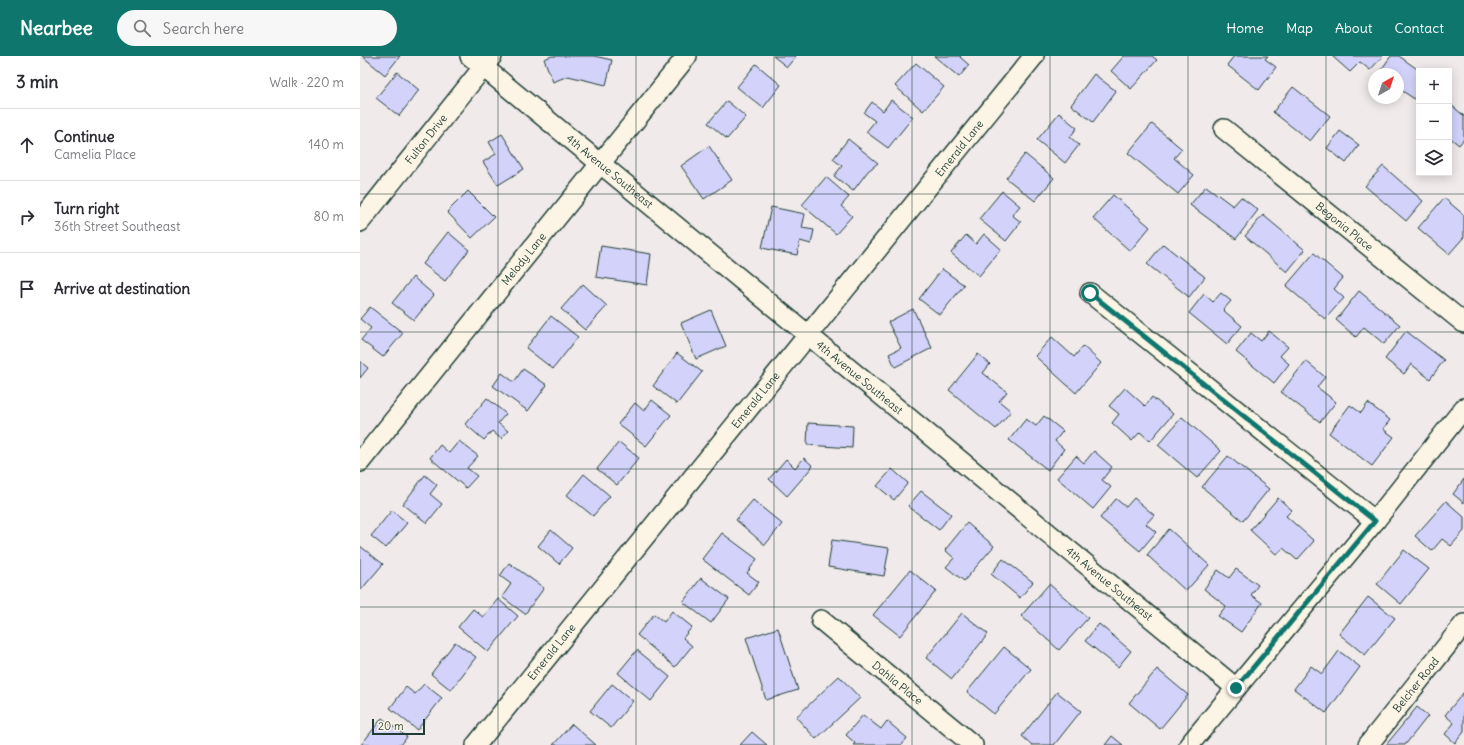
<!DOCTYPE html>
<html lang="en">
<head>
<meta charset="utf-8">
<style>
	body { margin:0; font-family:Delius,sans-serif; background:#f7f7f7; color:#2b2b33 }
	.controls { position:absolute; right:12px; top:12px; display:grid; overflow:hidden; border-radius:0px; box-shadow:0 2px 10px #0003 }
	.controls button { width:36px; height:36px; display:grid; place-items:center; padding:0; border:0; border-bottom:1px solid #e1e1e2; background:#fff; color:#2b2b33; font:20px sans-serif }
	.compass { position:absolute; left:1008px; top:12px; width:36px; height:36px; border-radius:50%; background:#fff; box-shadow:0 2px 10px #0003; rotate:39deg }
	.scale { position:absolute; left:12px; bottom:10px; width:53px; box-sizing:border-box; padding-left:4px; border:2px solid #1f3d34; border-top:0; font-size:11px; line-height:14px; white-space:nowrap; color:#1f3d34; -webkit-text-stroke:3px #fcf5e5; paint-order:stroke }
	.stop { position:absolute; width:12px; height:12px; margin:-9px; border:3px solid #0f766e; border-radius:50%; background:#fff }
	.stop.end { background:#0f766e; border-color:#fff; box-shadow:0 1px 4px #0008 }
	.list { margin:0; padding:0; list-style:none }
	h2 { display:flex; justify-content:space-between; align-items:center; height:52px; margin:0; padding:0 16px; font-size:17px }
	h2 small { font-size:13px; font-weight:400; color:#7c7c81 }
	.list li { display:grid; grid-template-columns:26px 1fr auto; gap:12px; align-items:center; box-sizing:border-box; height:72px; padding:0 16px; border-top:1px solid #e1e1e2 }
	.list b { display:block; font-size:15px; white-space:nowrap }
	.list p { margin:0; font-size:13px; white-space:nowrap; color:#7c7c81 }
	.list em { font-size:13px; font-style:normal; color:#7c7c81 }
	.icon { flex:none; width:22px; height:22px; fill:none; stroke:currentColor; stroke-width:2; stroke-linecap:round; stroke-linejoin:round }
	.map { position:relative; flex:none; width:1104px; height:689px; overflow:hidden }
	header { display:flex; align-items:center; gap:24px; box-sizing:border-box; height:56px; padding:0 20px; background:#0f766e; color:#fff }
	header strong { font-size:19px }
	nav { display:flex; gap:22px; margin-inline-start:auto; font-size:14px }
	.search { width:280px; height:36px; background:#f7f7f7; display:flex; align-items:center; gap:10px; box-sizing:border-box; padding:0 14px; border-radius:22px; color:#7c7c81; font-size:15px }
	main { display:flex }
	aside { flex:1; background:#fff }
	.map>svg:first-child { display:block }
	.building { fill:#d3d2fa; stroke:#1f3d34 }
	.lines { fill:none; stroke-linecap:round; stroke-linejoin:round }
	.minor-casing { stroke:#1f3d34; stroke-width:22 }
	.minor { stroke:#fcf5e5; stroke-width:19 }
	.route { stroke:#0f766e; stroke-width:5 }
	.grid { fill:none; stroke:#1f3d34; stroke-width:1; stroke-opacity:0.55 }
	.labels { text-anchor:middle; stroke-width:3.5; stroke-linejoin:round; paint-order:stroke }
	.street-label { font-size:11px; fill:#1f3d34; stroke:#fcf5e5 }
</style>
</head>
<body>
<header>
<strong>Nearbee</strong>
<div class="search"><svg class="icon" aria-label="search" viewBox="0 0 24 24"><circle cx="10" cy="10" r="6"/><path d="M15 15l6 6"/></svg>Search here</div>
<nav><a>Home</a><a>Map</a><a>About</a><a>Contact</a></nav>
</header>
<main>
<aside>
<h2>3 min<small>Walk · 220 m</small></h2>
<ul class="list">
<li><svg class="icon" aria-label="ahead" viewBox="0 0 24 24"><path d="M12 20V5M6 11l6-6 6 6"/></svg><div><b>Continue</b><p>Camelia Place</p></div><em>140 m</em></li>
<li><svg class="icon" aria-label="right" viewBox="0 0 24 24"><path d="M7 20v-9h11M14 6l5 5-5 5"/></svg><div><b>Turn right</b><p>36th Street Southeast</p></div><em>80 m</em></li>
<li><svg class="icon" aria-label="arrive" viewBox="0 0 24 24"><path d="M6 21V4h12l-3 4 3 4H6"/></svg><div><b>Arrive at destination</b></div></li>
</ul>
</aside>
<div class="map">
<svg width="1104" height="689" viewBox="0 0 1104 689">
	<rect width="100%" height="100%" fill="#f0eaeb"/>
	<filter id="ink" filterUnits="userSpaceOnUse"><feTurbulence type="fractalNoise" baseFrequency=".025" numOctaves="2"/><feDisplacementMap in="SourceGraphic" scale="8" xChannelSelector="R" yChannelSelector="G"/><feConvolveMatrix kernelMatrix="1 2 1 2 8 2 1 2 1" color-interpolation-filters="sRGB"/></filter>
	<g filter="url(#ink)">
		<path class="building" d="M2,0h38l-15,19z
			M192,0h42l18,4 -6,25 -38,-9 -15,6 -9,-23z
			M413,0h23l-9,11z
			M574,0h27l-1,1 9,8 -10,12z
			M764,0h28l5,4 -26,29 -20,-18z
			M874,0h34l-3,3 11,8 -17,23 -32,-25z
			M972,0h51l-13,14 -10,-8 -10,10z
			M1031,0h8l21,15h-1v31l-21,-14v-14h-20z
			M556,7l28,24 -21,24 -28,-25z
			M396,8l25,21 -18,23 -26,-21z
			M37,16l22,18 -20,26 -23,-18z
			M734,18l22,17 -23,31 -22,-17z
			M933,31l37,29 -20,25 -37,-29z
			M531,44l22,17 -25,31 -22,-16 9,-11 -11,-8 8,-11 11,9z
			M367,45l19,16 -19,22 -19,-16z
			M1089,47l15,13v23l-5,6 -10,-8z
			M699,57l18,15 -7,9 9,8 -14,18 -28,-23z
			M792,68l30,25 -8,9 20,17 -16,19 -50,-41z
			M980,75l19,14 -13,18 -19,-15z
			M142,78l22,35 -26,16 -15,-23 13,-8 -7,-12z
			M488,83l30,24 -10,8 -15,20 -19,-15 8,-10 -9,-7z
			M349,90l23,34 -28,19 -23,-33z
			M665,98l29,24 -19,23 -29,-23z
			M1023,110l40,35 -17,20 -41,-35z
			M466,121l23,20 -8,9 11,10 -16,18 -34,-29z
			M846,130l27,20 8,-9 17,13 -22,29 -46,-34z
			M108,135l26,26 -22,21 -25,-26z
			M642,135l18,15 -8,9 9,7 -15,19 -27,-22z
			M753,139l37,32 -20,24 -37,-33z
			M1084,142l20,17v22l-15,17 -31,-26z
			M411,151l34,7 -3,14 12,2 -3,14 -11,-3 -3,14 -35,-7z
			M903,159l42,35 -18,22 -42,-36z
			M88,176l21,18 -24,31 -22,-17z
			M624,178l17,15 -22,27 -28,-23 15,-18 10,9z
			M803,188l42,33 -16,20 -42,-33z
			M241,190l50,8 -4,31 -51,-8z
			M954,197l29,25 -9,11 10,9 -19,21 -39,-33z
			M582,213l22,16 -24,30 -21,-16z
			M53,221l21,18 -20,25 -22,-17z
			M223,228l24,22 -22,24 -24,-21z
			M999,235l41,34 -16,19 -20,-17 -8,10 -20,-17z
			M861,237l10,8 -8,9 19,16 -15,18 -38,-31 15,-19 9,8z
			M10,251l33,26 -20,24 -22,-17 10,-12 -11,-9z
			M553,253l19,39 -37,19 -6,-13 12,-6 -13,-26z
			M351,254l15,36 -30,13 -15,-36z
			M191,260l27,21 -25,32 -27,-21z
			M909,275l19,16 -8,9 9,8 -15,19 -38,-31 15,-19 10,8z
			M1046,275l38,29 -14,19 -19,-15 -7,10 -19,-15z
			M692,281l22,20 9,-11 18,17 -25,30 -41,-37z
			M317,297l25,19 -25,32 -24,-18z
			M618,298l12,10 -7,9 24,19 -8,9 12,10 -15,18 -47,-39z
			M0,305l8,7 -8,10z
			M946,305l19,16 -8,10 19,15 -16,20 -39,-30z
			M163,313l24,16 -19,26 -35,-25 9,-13 12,9z
			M765,332l20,18 7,-9 21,17 -23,27 -10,-9 -8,9 -20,-18 7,-9 -10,-8z
			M127,342l19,16 -8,9 10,8 -7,8 -9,-8 -8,9 -19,-16z
			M292,344l19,15 -25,31 -28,-22 17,-21 9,8z
			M1008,347l22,17 -7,9 11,8 -22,29 -43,-33 21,-28 11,8z
			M684,360l19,15 -8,10 9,8 -16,21 -39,-30 17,-21 10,7z
			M822,361l39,34 -24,27 -39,-33z
			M448,367l45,3 -1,22 -45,-3z
			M99,385l19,15 -11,12 10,8 -11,12 -36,-30 10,-13 9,8z
			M259,386l20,16 -22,27 -20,-16z
			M734,395l18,16 -10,13 9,7 -18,22 -36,-31 19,-22 8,7z
			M868,400l41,33 -26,32 -41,-34z
			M444,402l9,8 -26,30 -18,-17 17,-20 9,9z
			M532,413l16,14 -14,17 -17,-14z
			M224,418l26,22 -17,20 -26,-21z
			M65,419l12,10 -7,9 12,10 -15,19 -24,-19z
			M1104,423v24l-11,-9z
			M561,435l30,23 -12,16 -31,-24z
			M774,442l20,17 -8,9 10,8 -16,19 -40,-33 16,-19 10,8z
			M918,442l14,12 -6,6 28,25 -17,19 -14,-12 -6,7 -27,-25z
			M393,444l29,24 -17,21 -29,-25z
			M1086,445l18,16v14l-13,15 -9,-7 -10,12 -17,-15z
			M32,454l15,13 -21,25 -15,-12z
			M607,467l27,23 -30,35 -18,-14 8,-9 -9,-8z
			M809,473l40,36 -23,26 -39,-36z
			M191,474l21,18 -13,16 -21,-18z
			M362,477l35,26 -10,14 12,9 -10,13 -47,-36z
			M472,484l57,8 -5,28 -56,-9z
			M0,490l23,18 -22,26 -1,-1z
			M1044,494l25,19 -28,35 -24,-20z
			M643,503l30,23 -13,16 -29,-24z
			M149,507l35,25 -19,26 -23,-17 9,-13 -11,-8z
			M876,513l22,16 -7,10 11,8 -21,29 -23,-16 8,-10 -22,-17 14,-19 11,8z
			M550,514l26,21 -36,45 -27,-21z
			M341,522l28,21 -18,24 -28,-21z
			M689,528l39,34 -29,32 -38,-34z
			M1008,541l27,21 -30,37 -26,-21z
			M138,543l20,17 -30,36 -30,-25 15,-18 10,8z
			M312,555l20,16 -9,11 9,8 -17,21 -38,-32 17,-21 10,8z
			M602,557l26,21 -36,45 -26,-21z
			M739,568l32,27 -13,16 -33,-26z
			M418,572l20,62 -32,10 -20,-62z
			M95,586l21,15 -25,33 -20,-16z
			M644,591l27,22 -37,45 -27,-22z
			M277,594l33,27 -19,24 -33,-28z
			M979,595l21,16 -34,46 -32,-24 17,-23 11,8z
			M797,613l31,26 -28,34 -31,-26z
			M479,620l21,22 -44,41 -20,-22z
			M64,628l18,14 -25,32 -27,-22 16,-21 9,7z
			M252,628l21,17 -22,27 -21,-17z
			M697,636l24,19 -27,34h-22l-10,-9z
			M1104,636v40l-9,11 -10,-9 9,-11 -9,-8z
			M1057,651l11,9 -23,29h-19z
			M503,659l18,14 6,-8 20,17 -5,7h-49l2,-2 -9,-8z
			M22,662l25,19 -6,8h-40z
			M212,668l24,21h-43z
			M392,676l15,13h-27z
			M752,680l11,9h-18z"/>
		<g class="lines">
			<defs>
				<g id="minor">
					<path id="s1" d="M110,0l766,632"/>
					<path id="s2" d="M864,73l240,194"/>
					<path id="s3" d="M0,166l132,-166"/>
					<path d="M730,237l285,228"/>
					<path id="s4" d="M0,406l327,-406"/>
					<path id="s5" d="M461,564l152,125"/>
					<path id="s6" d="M116,689l558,-689"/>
					<path d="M829,689l186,-224 89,-113"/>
					<path id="s7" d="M1008,689l96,-121"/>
				</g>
			</defs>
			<use href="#minor" class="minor-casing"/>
			<use href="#minor" class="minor"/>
		</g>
	</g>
	<g class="lines" filter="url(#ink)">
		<path class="route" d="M730,237l285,228 -139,167"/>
	</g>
	<path class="grid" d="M138,0v689M276,0v689M414,0v689M552,0v689M690,0v689M828,0v689M966,0v689M0,138h1104M0,276h1104M0,413h1104M0,551h1104"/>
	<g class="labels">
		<g class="street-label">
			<text dy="4" stroke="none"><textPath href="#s3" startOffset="106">Fulton Drive</textPath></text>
			<text dy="4" stroke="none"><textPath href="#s6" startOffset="768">Emerald Lane</textPath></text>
			<text dy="4" stroke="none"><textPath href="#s1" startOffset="181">4th Avenue Southeast</textPath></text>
			<text dy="4" stroke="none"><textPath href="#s2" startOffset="155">Begonia Place</textPath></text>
			<text dy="4" stroke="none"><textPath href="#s4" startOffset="261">Melody Lane</textPath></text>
			<text dy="4" stroke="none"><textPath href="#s1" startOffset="505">4th Avenue Southeast</textPath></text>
			<text dy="4" stroke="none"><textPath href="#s6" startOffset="444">Emerald Lane</textPath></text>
			<text dy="4" stroke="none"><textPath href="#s1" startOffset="829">4th Avenue Southeast</textPath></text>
			<text dy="4" stroke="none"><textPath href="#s6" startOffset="120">Emerald Lane</textPath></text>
			<text dy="4" stroke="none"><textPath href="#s5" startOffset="99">Dahlia Place</textPath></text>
			<text dy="4" stroke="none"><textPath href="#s7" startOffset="77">Belcher Road</textPath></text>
		</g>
	</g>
</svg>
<div class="controls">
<button>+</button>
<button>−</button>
<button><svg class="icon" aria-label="layers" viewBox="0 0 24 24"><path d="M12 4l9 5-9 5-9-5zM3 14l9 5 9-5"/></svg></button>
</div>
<svg class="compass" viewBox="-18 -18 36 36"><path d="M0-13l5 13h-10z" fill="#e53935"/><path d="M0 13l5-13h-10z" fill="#7c7c81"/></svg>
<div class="scale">20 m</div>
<div class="stop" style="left:730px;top:237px"></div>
<div class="stop end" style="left:876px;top:632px"></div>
</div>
</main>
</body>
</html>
